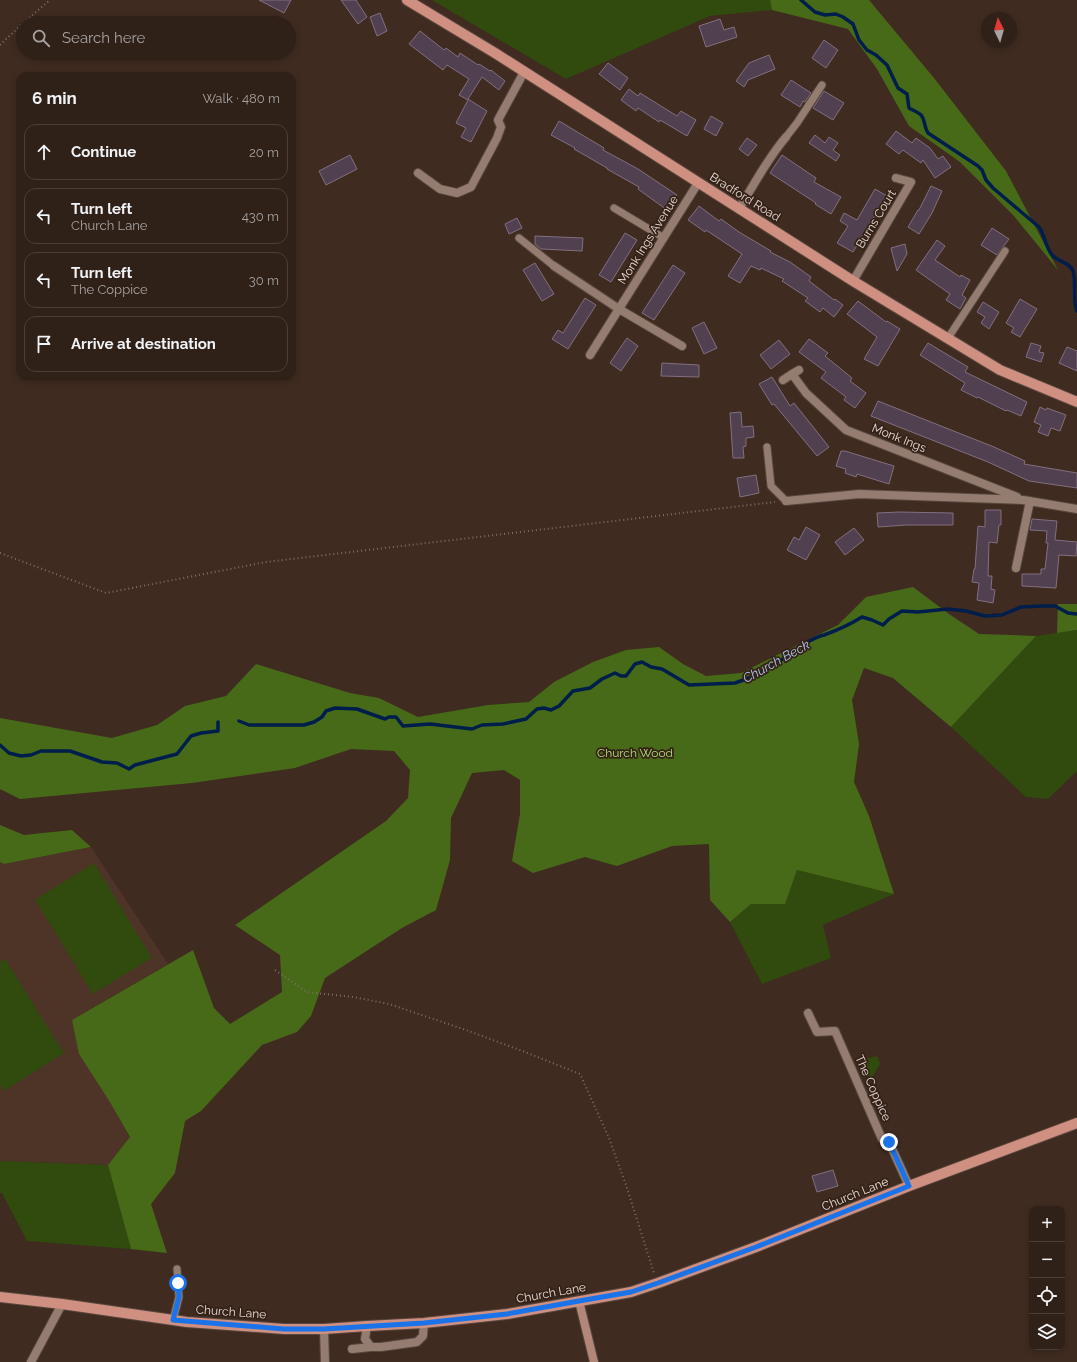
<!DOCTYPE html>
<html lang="en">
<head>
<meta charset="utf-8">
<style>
	body { margin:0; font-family:Raleway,sans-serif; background:#3b2d25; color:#f1f3f6 }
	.controls { position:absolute; right:12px; bottom:12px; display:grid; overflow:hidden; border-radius:8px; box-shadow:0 2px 6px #0003 }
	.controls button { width:36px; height:36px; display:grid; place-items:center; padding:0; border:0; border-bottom:1px solid #4a3e37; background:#2f2018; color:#f1f3f6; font:20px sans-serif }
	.compass { position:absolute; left:981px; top:12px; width:36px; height:36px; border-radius:50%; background:#2f2018; box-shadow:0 2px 6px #0003; rotate:355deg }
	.stop { position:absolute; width:12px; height:12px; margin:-9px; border:3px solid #1a73e8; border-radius:50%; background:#fff }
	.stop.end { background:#1a73e8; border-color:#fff; box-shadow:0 1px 4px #0008 }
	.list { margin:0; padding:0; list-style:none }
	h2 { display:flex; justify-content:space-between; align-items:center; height:52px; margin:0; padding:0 16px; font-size:17px }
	h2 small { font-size:13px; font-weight:400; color:#a7a3a2 }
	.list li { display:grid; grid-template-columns:26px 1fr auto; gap:12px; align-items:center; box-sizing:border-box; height:56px; margin:0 8px 8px; padding:0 8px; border:1px solid #4a3e37; border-radius:12px }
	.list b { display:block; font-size:15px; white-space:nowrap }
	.list p { margin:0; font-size:13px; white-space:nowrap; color:#a7a3a2 }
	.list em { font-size:13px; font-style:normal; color:#a7a3a2 }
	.icon { flex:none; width:22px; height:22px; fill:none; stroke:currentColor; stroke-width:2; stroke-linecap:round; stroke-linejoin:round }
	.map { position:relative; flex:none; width:1077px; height:1362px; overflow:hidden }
	.search { position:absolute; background:#2f2018; box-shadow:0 2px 6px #0003; left:16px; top:16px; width:280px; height:44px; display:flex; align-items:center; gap:10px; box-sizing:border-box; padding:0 14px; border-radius:22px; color:#a7a3a2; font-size:15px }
	.panel { position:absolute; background:#2f2018; box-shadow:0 2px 6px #0003; left:16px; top:72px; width:280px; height:308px; border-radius:12px }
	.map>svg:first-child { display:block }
	.built { fill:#4e3327 }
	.green { fill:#304b0d }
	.forest { fill:#476a18 }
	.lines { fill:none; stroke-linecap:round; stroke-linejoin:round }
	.stream { stroke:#001e4b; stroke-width:3.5 }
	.building { fill:#514050; stroke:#826f80 }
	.service-casing { stroke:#58473e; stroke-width:9 }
	.minor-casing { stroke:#58473e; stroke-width:10 }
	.secondary-casing { stroke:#58473e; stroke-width:10 }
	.primary-casing { stroke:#58473e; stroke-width:12 }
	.path { stroke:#806e65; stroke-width:2; stroke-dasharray:1 3; stroke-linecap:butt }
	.service { stroke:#957c70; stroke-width:7 }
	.minor { stroke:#957c70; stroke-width:8 }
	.secondary { stroke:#b28678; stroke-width:8 }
	.primary { stroke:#cf9081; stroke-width:10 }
	.route { stroke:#1a73e8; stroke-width:5 }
	.labels { text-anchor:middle; stroke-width:3.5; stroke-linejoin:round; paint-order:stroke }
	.street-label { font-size:12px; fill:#e8dbd4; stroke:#342117 }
	.park-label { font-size:12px; fill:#afe279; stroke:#342117 }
	.water-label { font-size:13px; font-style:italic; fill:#afc9ed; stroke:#342117 }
</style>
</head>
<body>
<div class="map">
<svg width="1077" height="1362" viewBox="0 0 1077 1362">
	<rect width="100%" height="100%" fill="#3f2b20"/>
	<path class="built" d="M91,847l77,117 -96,56 36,79 22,39 -22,27 -108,-4v-299l4,2z"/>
	<path class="green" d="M432,0h338l2,10 -62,6 -144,63z
		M1077,630v141l-29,28 -22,-2 -75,-70 85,-91z
		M94,863l58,95 -59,36 -58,-94z
		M797,870l97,24 -71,31 8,33 -69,26 -32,-62 21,-18 34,-1z
		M5,959l59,94 -60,38 -4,-7v-122z
		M877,1056l3,8 -7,12 -6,3 -1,-3 -2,1 -4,-9 5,-9z
		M0,1161l108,4 23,84 -104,-8 -25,-48h-2z"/>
	<path class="forest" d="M770,0h99l65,78 72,93 52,99 -44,-54 -54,-54 -51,-36 -32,-57 -29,-40 -76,-19z
		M913,587l36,27 30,20 57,2 -85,91 -58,-49 -29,-10 -12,32 7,44 -5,38 15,34 25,78 -97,-24 -12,34h-34l-21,18 -20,-22 -1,-56 -37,2 -55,20 -32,-9 -52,16 -21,-12 8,-47v-34l-16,-10 -32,3 -21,45 -1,42 -14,50 -34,18 -77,50 -14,38 -14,16 -35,13 -61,66 -16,10 -10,52 -24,31 16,49 -36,-4 -23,-84 22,-28 -22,-38 -29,-45 -7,-34 121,-70 21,58 16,16 52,-32 -2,-37 -45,-30 151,-104 22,-23 2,-28 -16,-19 -43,-2 -56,19 -103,15 -172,16 -20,-10v-71l112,20 45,-13 28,-19 41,-10 30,-32 94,29 29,5 39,19 70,-12 41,-3 25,-20 39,-20 33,-12 33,-3 24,17 23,12 35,-3 97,-48 28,-28z
		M1058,604h19v26l-20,3z
		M0,825l24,10 48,-5 19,17 -87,17 -4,-2z"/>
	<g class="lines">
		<path class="stream" d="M801,0l14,12 10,3 11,-1 7,3 10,7 6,16 8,10 9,5 11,10 11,23 9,6 2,14c3,2 9,4 12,7 4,4 3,12 7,18l50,33 4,4 4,10 7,8 46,39c6,8 6,19 13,28 6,7 18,7 21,16 4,13 -1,28 4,40
			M239,721l10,4h55l10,-3 8,-5 4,-6 9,-3 22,1 28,10 4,-2h7l7,9 27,-2 42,5 10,-4 21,-1 23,-5 11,-10 7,-1 7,2 8,-4 14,-15 17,-3 12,-9 13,-6 6,3h5l9,-12 7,-2 9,5 11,2 27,16 46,-2 14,-5 48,-27 1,-4c8,-4 17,-10 26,-12 14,-5 25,-10 38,-18l10,3 11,5 6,-6 13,-8 16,1 30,-3 18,2 19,5 17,-1 19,-8 22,-1h12l13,7 9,1
			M0,745l9,8 12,3 10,-1 10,-4h29l32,11 15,1 12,6 6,-4 42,-11 14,-18 10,-3 17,-2v-9"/>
	</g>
	<path class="building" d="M259,0h32l-7,13z
		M341,0h15l11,17 -9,7z
		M380,13l7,18 -10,5 -7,-19z
		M720,19l4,11 10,-3 3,10 -31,10 -7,-21z
		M420,31l24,19 2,-2 12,9 2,-4 18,12 1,-1 11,7 1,-1 14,11 -6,9 -17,-13 -14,22 19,12 -16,31 -10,-5 5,-9 -10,-5 12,-23 -9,-5 10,-16 -22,-14 -4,5 -34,-26z
		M824,40l14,10 -12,18 -14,-10z
		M769,55l6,14 -27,11 -4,7 -8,-6 13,-18z
		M608,63l20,15 -8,12 -21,-16z
		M791,80l20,13 -6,9 -2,-1 -3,6 -19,-12z
		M629,89l9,7 2,-3 37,23 4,-5 15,9 -9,16 -27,-16 -1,2 -21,-14 -2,3 -15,-11z
		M824,91l20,12 -11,17 -20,-12z
		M711,116l12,7 -7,13 -12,-7z
		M559,121l45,27 -1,2 35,19 39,26 -10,15 -29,-21 1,-2 -32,-18v-1l-26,-15 -7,-4 1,-1 -24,-13z
		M896,131l16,12 4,-5 14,10 8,11 5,-3 8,11 -16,11 -12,-18 -2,3 -18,-13 -4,4 -13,-10z
		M815,135l10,8 4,-6 9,6 -5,7 7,5 -4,6 -27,-18z
		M747,138l10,7 -9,11 -9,-7z
		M350,155l7,14 -31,16 -7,-14z
		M782,155l34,23 -2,4 27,15 -10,17 -16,-10 1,-1 -46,-30z
		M931,186l11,5 -10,22 -13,21 -11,-7 10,-17h1z
		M875,189l12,7 -34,56 -16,-9 11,-17 -8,-5 4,-8 13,7z
		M699,206l20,15 2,-2 18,13 32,19 -1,1 20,10 21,15 -2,4 25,19 1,-1 8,6 -9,12 -11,-9 -3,4 -15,-11 3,-3 -26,-17 2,-2 -23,-11 -1,2 -9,-4 -11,17 -12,-7 14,-22 -36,-24 -1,2 -17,-12z
		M517,218l5,10 -13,6 -4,-10z
		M992,228l17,11 -12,16 -16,-10z
		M625,233l12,7 -26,42 -12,-7z
		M535,236l48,2 -1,13 -41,-2 -6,-5z
		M937,240l8,6 -10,14 25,17 1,-2 9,5 -8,15 4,3 -6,11 -14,-9 4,-6 -34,-24z
		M905,244l2,10 -10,17 -6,-23z
		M535,263l19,31 -12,7 -19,-31z
		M673,265l12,8 -31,47 -12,-7z
		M585,298l11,7 -28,44 -16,-10 6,-9 5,3z
		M1020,299l17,10 -17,28 -9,-5 3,-4 -8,-5z
		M858,301l28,21 1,-1 13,8 -22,37 -14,-7 13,-22 -30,-23z
		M983,302l16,10 -10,17 -8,-6 4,-6 -8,-5z
		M704,322l13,26 -13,6 -12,-26z
		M627,338l11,8 -17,25 -11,-8z
		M809,339l19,14 -3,3 27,22 -2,3 16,12 -11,15 -11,-8 2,-3 -25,-19 5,-6 -27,-20z
		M779,340l11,14 -19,15 -11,-14z
		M928,343l40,24 -3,5 62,30 -6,14 -14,-6 -1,1 -28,-14 -1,1 -16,-8 4,-7 -45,-28z
		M1031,343l10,3 -2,6 5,1 -3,9 -15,-5z
		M1067,347l10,4v20l-18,-8z
		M662,363l37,2v12l-38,-1z
		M772,377l18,29 4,-3 35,44 -12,9 -43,-52 -2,1 -13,-21z
		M878,401l116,46 31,14 -1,3 53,9v15l-48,-7 -41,-19 -117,-46z
		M1040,407l6,3 1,-2 19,7 -6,16 -9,-3 -3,8 -10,-4 3,-7 -7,-3z
		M741,412l1,15 11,-1 1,11 -8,1v8l-3,1 1,11h-11l-3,-45z
		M841,451h4l49,15 -5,18 -32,-10 -1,3 -11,-4 1,-4 -10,-3z
		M756,475l3,18 -19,4 -3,-19z
		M985,510h16v15h-2l-2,18 -8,-1 -1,34h4l-1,13 4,1 -2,13 -16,-3 2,-17 -7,-1 2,-13h1l3,-43 7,1z
		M899,512l54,1v12h-47l-28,2 -1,-14z
		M1032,519l25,2 -2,19 22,2 -1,14 -17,-1 -3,33 -34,-2v-12h19v-5h4l3,-26h-2l1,-12 -17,-1z
		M806,527l14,8 -14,25 -19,-10 7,-13 5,3z
		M854,528l10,12 -19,15 -10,-13z
		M833,1170l5,16 -21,6 -5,-16z"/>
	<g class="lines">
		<defs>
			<path id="service" d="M786,137l11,-14 25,-38
				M614,208l50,30
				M519,238l35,28
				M948,338l57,-87
				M767,447l4,39 15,15
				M173,1320l6,-23 -2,-28"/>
			<path id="minor" d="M418,173l22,16 17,4 14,-6 26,-49 4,-11 -3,-7 26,-48
				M739,209c15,-24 28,-50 47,-72
				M554,266l65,43 63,37
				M853,281l58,-99 -15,-4
				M590,355l108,-172
				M799,370l-7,4 14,19 40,37 171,67
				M783,380l9,-6
				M786,501l73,-7 164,6 54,9
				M1016,568l14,-67
				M808,1013l9,19 18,-1 47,108 7,3 20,44
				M367,1326l-2,13 6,8h10l36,-5 6,-6 1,-13
				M324,1329l1,33
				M352,1349l19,-2
				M31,1362l31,-58"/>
			<path id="secondary" d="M579,1301l15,61"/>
			<path id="primary" d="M407,0l88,53 358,228 147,89 77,32
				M0,1297l62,7 125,18 97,7h40l43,-3 57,-3 83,-9 124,-22 27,-9 98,-36 153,-61 168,-63"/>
		</defs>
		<use href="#service" class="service-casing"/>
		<use href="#minor" class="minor-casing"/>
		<use href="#secondary" class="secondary-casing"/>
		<use href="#primary" class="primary-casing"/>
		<path class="path" d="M23,23l27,-23
			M0,45l23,-22
			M0,553l106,40 160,-31 509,-60
			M275,970l32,22 46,5 36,7 77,26 59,22 55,22 29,64 17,47 28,88"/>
		<use href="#service" class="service"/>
		<use href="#minor" class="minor"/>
		<use href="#secondary" class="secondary"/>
		<use href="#primary" class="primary"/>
	</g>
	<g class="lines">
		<path class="route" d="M178,1283l1,14 -6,23 111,9h40l100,-6 83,-9 72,-13 52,-9 27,-9 98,-36 153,-61 -20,-44"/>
	</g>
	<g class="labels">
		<g class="street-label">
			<text transform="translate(745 197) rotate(32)" y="4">Bradford Road</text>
			<text transform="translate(876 219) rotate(-59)" y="4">Burns Court</text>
			<text transform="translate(648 240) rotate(-58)" y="4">Monk Ings Avenue</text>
			<text transform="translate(899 438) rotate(22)" y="4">Monk Ings</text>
			<text transform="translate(873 1088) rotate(66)" y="4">The Coppice</text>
			<text transform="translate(855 1194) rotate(-22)" y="4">Church Lane</text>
			<text transform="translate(551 1293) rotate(-10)" y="4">Church Lane</text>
			<text transform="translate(231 1312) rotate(4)" y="4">Church Lane</text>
		</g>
		<g class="park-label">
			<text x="635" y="757">Church Wood</text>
		</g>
		<g class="water-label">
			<text transform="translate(776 661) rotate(-29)" y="5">Church Beck</text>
		</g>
	</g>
</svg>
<div class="controls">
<button>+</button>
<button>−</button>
<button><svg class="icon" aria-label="locate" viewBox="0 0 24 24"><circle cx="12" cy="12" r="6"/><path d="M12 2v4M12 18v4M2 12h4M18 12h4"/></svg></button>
<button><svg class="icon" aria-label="layers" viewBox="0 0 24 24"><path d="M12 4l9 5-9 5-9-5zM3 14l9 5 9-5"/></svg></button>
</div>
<svg class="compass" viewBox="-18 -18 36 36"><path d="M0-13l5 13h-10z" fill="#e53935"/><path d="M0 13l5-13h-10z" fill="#a7a3a2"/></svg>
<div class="stop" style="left:178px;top:1283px"></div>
<div class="stop end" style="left:889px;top:1142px"></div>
<div class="search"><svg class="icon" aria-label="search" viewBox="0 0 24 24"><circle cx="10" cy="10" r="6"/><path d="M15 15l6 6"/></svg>Search here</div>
<section class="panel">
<h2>6 min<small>Walk · 480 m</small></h2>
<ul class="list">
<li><svg class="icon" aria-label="ahead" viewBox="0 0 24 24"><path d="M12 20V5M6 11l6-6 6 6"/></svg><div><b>Continue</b></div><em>20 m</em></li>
<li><svg class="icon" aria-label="left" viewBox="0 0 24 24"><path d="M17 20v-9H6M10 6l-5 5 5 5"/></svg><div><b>Turn left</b><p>Church Lane</p></div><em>430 m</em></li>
<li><svg class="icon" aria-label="left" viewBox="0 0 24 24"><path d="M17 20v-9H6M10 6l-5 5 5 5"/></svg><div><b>Turn left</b><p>The Coppice</p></div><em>30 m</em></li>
<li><svg class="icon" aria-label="arrive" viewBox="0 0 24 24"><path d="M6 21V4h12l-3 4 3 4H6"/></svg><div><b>Arrive at destination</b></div></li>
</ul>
</section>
</div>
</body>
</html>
